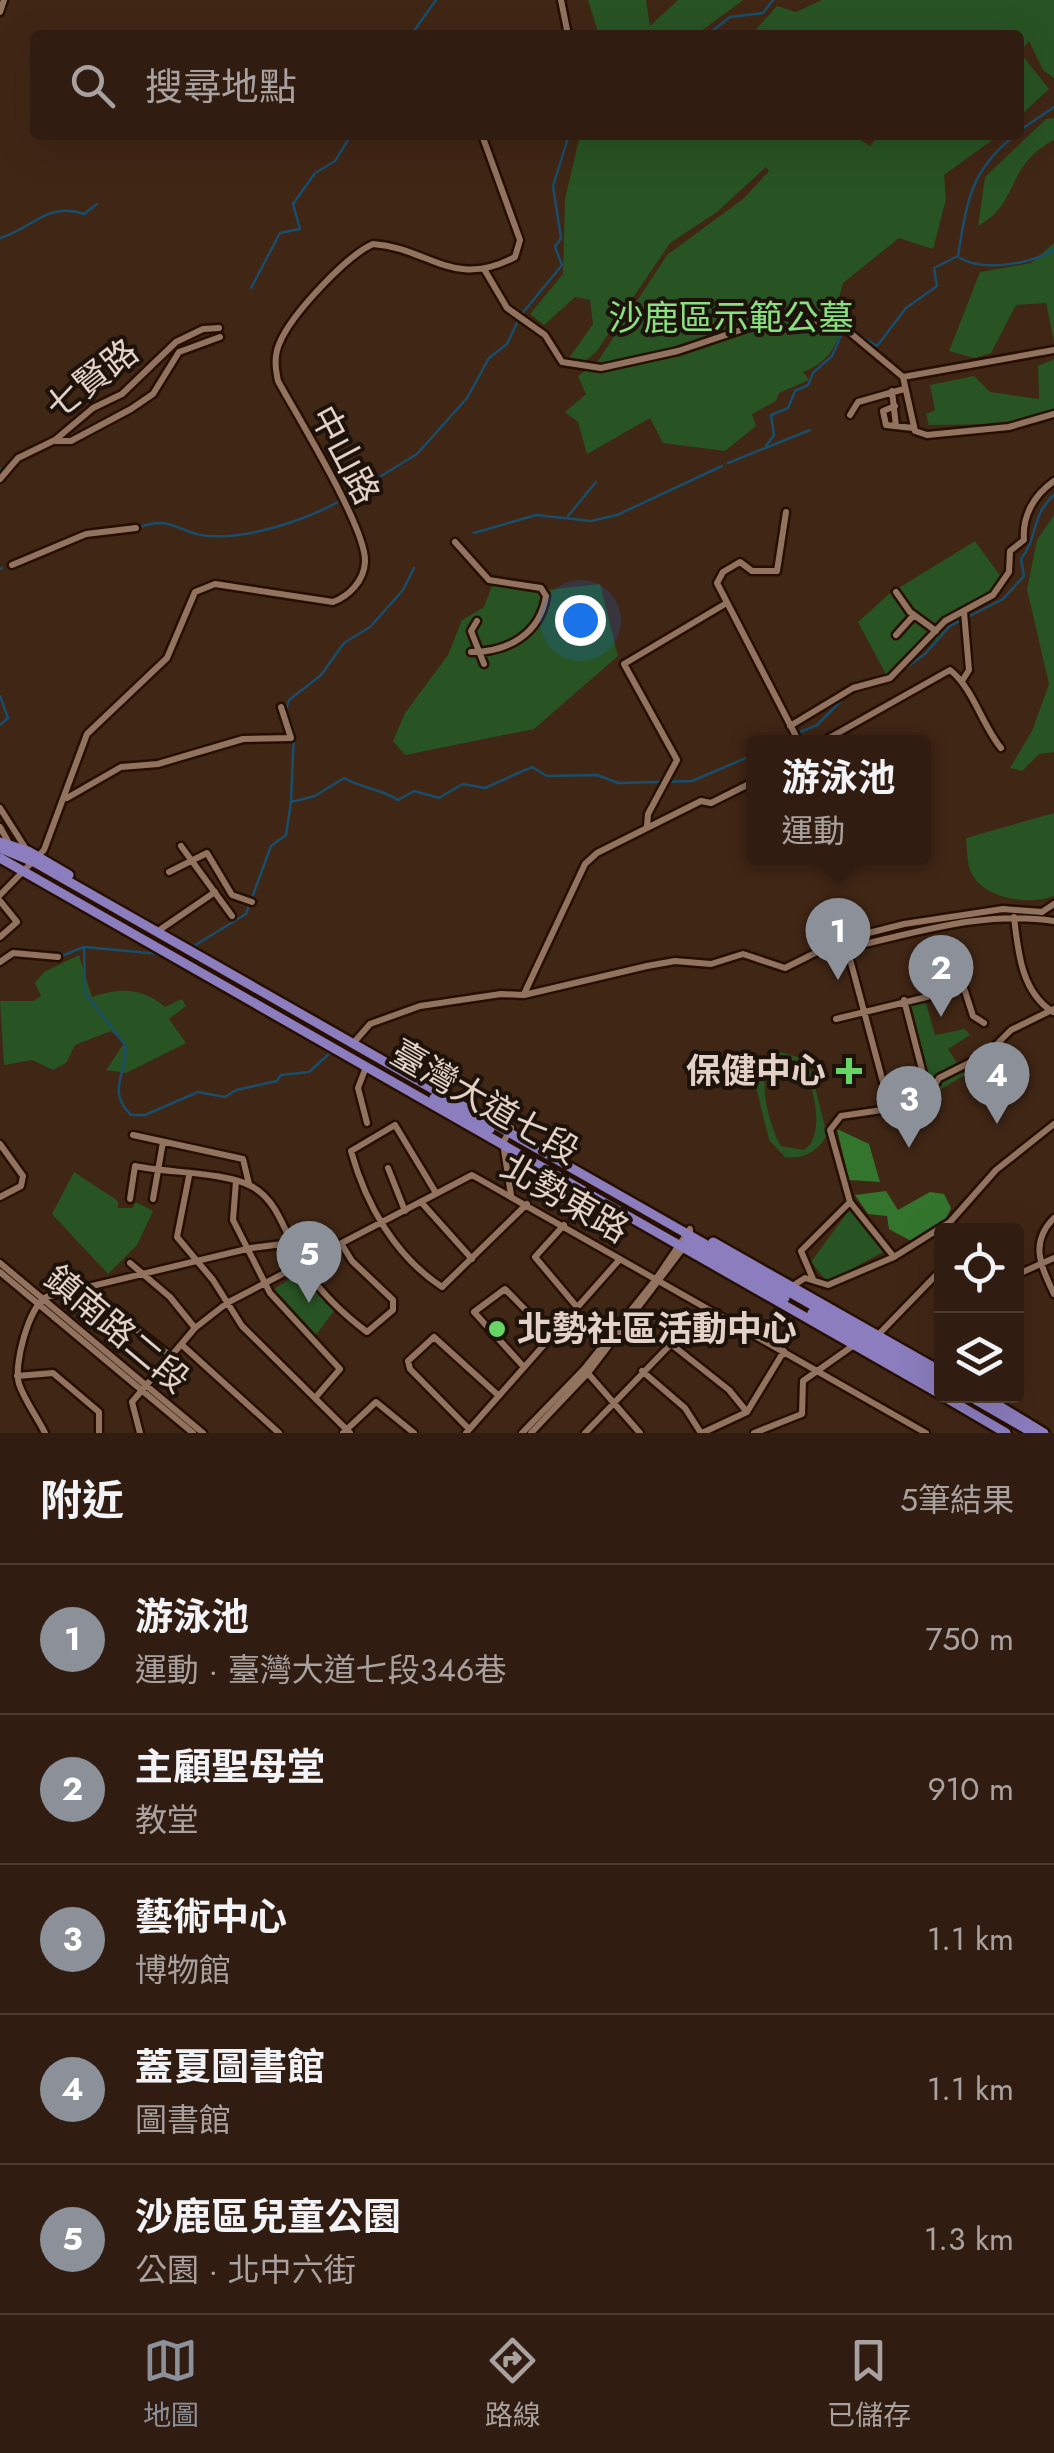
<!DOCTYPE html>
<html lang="zh-TW">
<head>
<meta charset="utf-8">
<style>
	body { margin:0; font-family:Jost,"Noto Sans TC",sans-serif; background:#382519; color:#f1f3f6 }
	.controls { position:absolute; right:30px; bottom:30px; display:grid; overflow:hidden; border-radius:10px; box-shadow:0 10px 40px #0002 }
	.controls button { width:90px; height:90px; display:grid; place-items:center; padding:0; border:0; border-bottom:2px solid #4b3a30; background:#301c10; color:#f1f3f6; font:50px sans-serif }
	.you { position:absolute; left:580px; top:620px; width:35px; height:35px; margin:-25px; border:8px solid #fff; border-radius:50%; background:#1a73e8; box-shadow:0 0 0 15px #1a73e833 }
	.badge { display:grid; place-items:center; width:65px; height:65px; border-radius:50%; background:#8c9099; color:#fff; font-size:32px; font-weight:700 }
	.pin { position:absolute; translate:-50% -82px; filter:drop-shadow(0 2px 5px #0008) }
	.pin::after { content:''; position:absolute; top:52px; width:35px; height:30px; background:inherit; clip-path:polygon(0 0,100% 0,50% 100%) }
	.popup { position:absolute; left:746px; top:735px; width:185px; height:130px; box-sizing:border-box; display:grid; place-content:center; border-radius:10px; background:#301c10; filter:drop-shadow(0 2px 8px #0005); font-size:32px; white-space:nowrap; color:#a8a19f }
	.popup b { font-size:38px; color:#f1f3f6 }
	.popup::after { content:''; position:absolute; left:50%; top:100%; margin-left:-20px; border:20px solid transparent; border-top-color:#301c10 }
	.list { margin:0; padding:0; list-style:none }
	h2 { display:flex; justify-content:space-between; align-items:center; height:130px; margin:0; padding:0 40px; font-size:42px }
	h2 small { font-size:32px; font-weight:400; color:#a8a19f }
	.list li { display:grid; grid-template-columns:65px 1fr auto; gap:30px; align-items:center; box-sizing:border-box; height:150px; padding:0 40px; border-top:2px solid #4b3a30 }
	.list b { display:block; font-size:38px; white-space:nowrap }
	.list p { margin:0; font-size:32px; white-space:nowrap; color:#a8a19f }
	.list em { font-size:32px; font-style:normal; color:#a8a19f }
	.icon { flex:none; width:55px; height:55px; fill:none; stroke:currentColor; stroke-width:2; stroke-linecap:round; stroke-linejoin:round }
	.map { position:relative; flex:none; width:1054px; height:1433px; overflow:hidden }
	.search { position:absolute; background:#301c10; box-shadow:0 10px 40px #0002; left:30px; right:30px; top:30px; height:110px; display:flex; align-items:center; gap:25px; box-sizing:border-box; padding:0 35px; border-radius:10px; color:#a8a19f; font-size:38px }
	.sheet { height:880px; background:#301c10 }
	nav { display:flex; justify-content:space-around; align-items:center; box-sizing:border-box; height:140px; border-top:2px solid #4b3a30; background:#301c10; font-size:28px; color:#a8a19f }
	nav a { display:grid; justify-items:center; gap:5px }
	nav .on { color:#8c9099 }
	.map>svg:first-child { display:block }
	.green { fill:#285323; fill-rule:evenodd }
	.forest { fill:#34752e }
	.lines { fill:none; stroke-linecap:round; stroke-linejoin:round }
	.stream { stroke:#184d6b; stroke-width:2.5 }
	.minor-casing { stroke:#260e01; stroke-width:11 }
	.major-casing { stroke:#260e01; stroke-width:14 }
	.minor { stroke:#917360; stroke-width:6 }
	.major { stroke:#8b7dbe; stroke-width:9 }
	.poi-dot { fill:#67d466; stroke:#1e130b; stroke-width:4 }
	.labels { text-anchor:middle; stroke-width:8; stroke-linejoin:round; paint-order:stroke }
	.park-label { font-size:35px; fill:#89e080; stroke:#1e130b }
	.street-label { font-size:35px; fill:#e3d1c7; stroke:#1e130b }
	.poi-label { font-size:35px; font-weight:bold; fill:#e3d1c7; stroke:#1e130b; text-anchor:end }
</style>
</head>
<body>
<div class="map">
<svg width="1054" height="1433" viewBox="0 0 1054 1433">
	<rect width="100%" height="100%" fill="#402615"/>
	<path class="green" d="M588,0h58l4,26 28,-26h65l-47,35h-97z
		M822,0h232v78l-11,-8 -14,-29 -9,11 29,37 -30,28v-82h-141l-6,-5 -9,5h-112l26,-29 19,6z
		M1054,118v22c-49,25 -34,64 -76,86l7,-49 61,-58z
		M580,135h272l18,11 9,-11h120l-55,40 2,24 -13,50 -34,-11 -56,45 -4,15 9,18c-11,26 -17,46 -45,56l6,8 -30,13 -3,8 -24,13 4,12 -31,25 -62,-8 -13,-25 -63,36 -9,-32 -13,-10 21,-18 -8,-18 20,-15 69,-106 76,-56 26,-28 -3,-4 -49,45 -47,31 -73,108 -16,14 -12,-7 24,-34 -3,-24 -15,-3 -31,28 -14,-11 33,-40 2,-75z
		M1054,243v98l-8,-38 -30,2 -25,48 -17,5 -25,-7 31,-79 51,-9z
		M1054,359v52l-42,13 -83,1 -3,-11 9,-4 -5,-25 44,-9 16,16 49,7 -1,-33z
		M1054,515v237l-15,2 -17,17 -12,-3 22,-37 17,-47 -22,-95 10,-49z
		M975,541l29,40 -115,99 -31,-58 31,-28z
		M493,583l53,7 54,-6 18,72 -84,73 -129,26 -12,-14 12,-28 43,-58 14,-35 22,-13z
		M1054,813v83c-24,10 -73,3 -84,-26 -3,-9 -3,-22 -4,-32z
		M79,955l13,42c28,-9 49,-10 73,10l17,-8 4,7 -17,13 17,24 -60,30 -20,-3 18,-27 -13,-12 -36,14 -9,18 -13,7 -21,-10 -28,5 -4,-64h33l8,-5 -6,-13 9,-11z
		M925,999l10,36 30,-6 5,6 -22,14 17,26 -34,20 -24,-92z
		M780,1052l25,7 5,8 17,68c-9,16 -23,25 -42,22l-16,-17 -15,-61 10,-18zM780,1059l15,1c19,16 32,76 9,90l-23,-4c-11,-19 -22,-59 -13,-80z
		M74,1172l44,29v7h14l4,-6 17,9 -16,34 -29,29 -56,-60z
		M852,1206l33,45 -58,31 -16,-20z
		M302,1271l35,36 -21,28 -42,-46z"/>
	<path class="forest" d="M837,1129l32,15 11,38 -31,-2z
		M886,1191l12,19 32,-18 14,2 7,14 -6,12 -34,21 -22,-12 -2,-13 -19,-2 -13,-19z"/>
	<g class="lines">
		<path class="stream" d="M411,35l25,-35
			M707,35l23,-18 33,-4 10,-13
			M1019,131l35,-24
			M0,238c32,-9 47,-37 84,-24l13,-10
			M960,258c23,14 73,6 94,-9
			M251,288l29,-55 20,-4 -7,-25 22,-31 20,-12 16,-26
			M521,315l41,-50 -7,-18 6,-9 -8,-52 16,-51
			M847,328l30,18 29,-38 31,-22 -3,-18 24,-12c9,-55 12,-85 57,-121
			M766,446l8,-11 -3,-20 17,-7 7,-17 13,-6 5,-12 19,-17 11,-25
			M728,463l82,-33
			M0,469l3,2
			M345,498l72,-44 50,-56 22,-40 18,-14 11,-23
			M568,516l28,-34
			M140,527c34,-12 38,7 68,9 40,3 95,-15 130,-34
			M474,533l62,-18 55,6 26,-6 105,-49
			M0,569l2,-1
			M886,682l39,-28 25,-28 53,-27 21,-23 -3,-17c17,-21 10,-44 33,-64
			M0,696l8,22 -8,7
			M798,733l19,-8 29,-29
			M779,742l13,-5
			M291,802l3,-70 -8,-22 3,-10 32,-25 23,-32 26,-16 33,-37 11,-22
			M84,947l76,7
			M192,947l54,-33 25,-68 15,-11 5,-33 24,-6 29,-18c19,11 35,10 54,22l16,-9 25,7 24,-14 22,4 47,-21 15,9 50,-1 21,8 74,-2 61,-26
			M59,957l25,-10 1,46 40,52c4,27 -20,45 6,70h14l53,-23 27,5 11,-7 41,-9 4,-6 28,-3 22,-20"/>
		<defs>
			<path id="minor" d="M561,0l7,35
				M0,12l4,-12
				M484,269l23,39 38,27 17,27 39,6 77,-17 107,-36 63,16 55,46 151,-27
				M903,377l12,54 12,4 82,-8 45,-13
				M892,391l4,35
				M895,406l-12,5 3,14 27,3
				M850,415l8,-13 46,-13
				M56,441h15l60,-32 22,-15 26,-42 41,-15
				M0,479l18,-21 37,-18 38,-32 29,-14 54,-52 27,-13 16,-1
				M786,512l-9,59h-25l-12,-9 -17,10 -6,11 82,159
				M455,542l34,38 52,8 5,8c-6,38 -38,56 -75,56
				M12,565l74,-31 50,-6
				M896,592l14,20 26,19
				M477,621l-6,10 13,33
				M896,635l18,-20
				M962,681l7,-11 -5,-58
				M790,726l63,-38 37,-10 55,-57 48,-26 16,-23 1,-21 14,-11c-2,-24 10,-45 30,-59
				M822,742l128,-72c23,18 32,55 51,78
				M67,798l54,-31 37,-3 85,-25 48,-1 -10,-31
				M0,808l28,44
				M647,826l1,-12 29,-54 -53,-96 101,-60
				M0,827l10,18
				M181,846l51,70
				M169,872l38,-19 25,42 20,7
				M0,895l44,-45 43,-116 80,-76 28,-66 20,-8 118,18c16,-6 31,-21 32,-40 2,-33 -68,-146 -87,-181 -3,-14 -4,-26 2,-39 12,-28 66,-86 93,-98 56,4 80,46 142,13l5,-17 -38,-105
				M0,901l17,21 -17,15
				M1014,917c4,34 7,75 39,95
				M161,929l54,-37
				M0,962l13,-9 45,4
				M524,994l61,-130 12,-11 104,-52 10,2 42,-21
				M904,1000l24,93
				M836,1019l128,-31 9,28 11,7
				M356,1040l14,-16 50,-18 81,-12 23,1 123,-29 28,-5 36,3 32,-10 42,14 56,-28 63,-16 99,-15 39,3 12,-8
				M366,1067l-8,21 9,35
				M891,1112l-44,-164c69,-15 137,-38 207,-27
				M511,1128l-8,15 8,52
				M133,1135l110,24 6,25
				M0,1144l23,32 -2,10 -21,11
				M388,1168l17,43
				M189,1176l-12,61 36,43 29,46 108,107
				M236,1181l-3,39 37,73 70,76 -25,29
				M436,1193l-41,-68 -44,26c15,54 44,105 91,136l85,-83
				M153,1199l10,-57
				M421,1202l51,57
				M1054,1218c-25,25 -13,48 0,76
				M564,1225l-29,32 42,50
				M894,1257l-44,-55 -20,-72 11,-14 75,-11 10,-5 13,-22 48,-24 24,-24 43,-21
				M0,1263l203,170
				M130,1263l40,34 25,31
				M0,1272l193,161
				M1016,1275l38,-17
				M813,1279l-12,-28 49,-49
				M791,1287l14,-9 23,7 66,-28 56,-35 46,-52 58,-46
				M86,1290l86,67
				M878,1335l64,-66
				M182,1345l97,88
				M523,1366l-49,-54 31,-23 46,47
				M585,1370l55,63
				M642,1371l43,37 16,25
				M17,1376l36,-3 46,39v21
				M469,1429l-59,-60 -2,-8 26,-24 65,59
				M45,1433c-8,-16 -20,-32 -26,-49 -6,-19 10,-77 27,-87l205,-49 40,-5 51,2 10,16 41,39v10l-26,22c-24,-18 -49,-43 -65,-68 -15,-25 -23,-64 -51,-78 -26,-14 -84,-13 -116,-20l-5,33
				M140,1433l-8,-31 63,-74 32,-25 245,-128 454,258
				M343,1433l33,-31 38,31
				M466,1433l154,-174
				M522,1433l62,-64 72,-90 34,-50v7
				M531,1433l57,-60 96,-126
				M585,1433l86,-89 58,46 18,22
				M702,1433l45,-21 37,-61
				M754,1433l48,-19 1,-33 51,-36"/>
			<path id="major" d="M0,842l28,9 41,24
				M0,848l36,15 906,516
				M0,858l942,537
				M434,1098l56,31
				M686,1241l99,57
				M713,1242l229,130
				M812,1313l130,72
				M943,1396l63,37
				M969,1396l64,37
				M983,1396l61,37"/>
		</defs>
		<use href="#minor" class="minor-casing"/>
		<use href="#major" class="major-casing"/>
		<use href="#minor" class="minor"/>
		<use href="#major" class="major"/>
	</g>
	<g class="poi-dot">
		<path d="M844 1056h10v10h10v10h-10v10h-10v-10h-10v-10h10z"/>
		<circle cx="497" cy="1329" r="10"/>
	</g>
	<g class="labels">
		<g class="park-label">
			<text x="731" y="330">沙鹿區示範公墓</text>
		</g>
		<g class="street-label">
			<text transform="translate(92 379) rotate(-38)" y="12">七賢路</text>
			<text transform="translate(345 455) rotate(62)" y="12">中山路</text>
			<text transform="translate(485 1102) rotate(30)" y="12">臺灣大道七段</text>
			<text transform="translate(565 1198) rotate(30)" y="12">北勢東路</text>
			<text transform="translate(117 1329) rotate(40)" y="12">鎮南路二段</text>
		</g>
		<g class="poi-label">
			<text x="826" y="1083">保健中心</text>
			<text x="517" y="1341" text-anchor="start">北勢社區活動中心</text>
		</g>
	</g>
</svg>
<div class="controls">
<button><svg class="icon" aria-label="locate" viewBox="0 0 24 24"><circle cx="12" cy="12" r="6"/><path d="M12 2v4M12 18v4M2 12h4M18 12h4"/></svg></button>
<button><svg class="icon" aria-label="layers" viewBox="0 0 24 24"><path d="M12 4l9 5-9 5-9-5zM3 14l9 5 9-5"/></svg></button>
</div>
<div class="you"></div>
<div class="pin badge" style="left:838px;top:980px">1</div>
<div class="popup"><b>游泳池</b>運動</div>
<div class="pin badge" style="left:941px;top:1017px">2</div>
<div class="pin badge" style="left:909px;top:1148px">3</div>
<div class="pin badge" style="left:997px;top:1124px">4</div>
<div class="pin badge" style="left:309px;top:1303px">5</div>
<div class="search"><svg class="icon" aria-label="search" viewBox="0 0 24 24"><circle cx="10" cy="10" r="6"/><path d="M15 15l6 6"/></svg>搜尋地點</div>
</div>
<section class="sheet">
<h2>附近<small>5筆結果</small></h2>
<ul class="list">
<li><span class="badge">1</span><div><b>游泳池</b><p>運動 · 臺灣大道七段346巷</p></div><em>750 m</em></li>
<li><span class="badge">2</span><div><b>主顧聖母堂</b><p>教堂</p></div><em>910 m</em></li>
<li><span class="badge">3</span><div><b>藝術中心</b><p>博物館</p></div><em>1.1 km</em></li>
<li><span class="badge">4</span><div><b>蓋夏圖書館</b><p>圖書館</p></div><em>1.1 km</em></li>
<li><span class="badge">5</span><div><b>沙鹿區兒童公園</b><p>公園 · 北中六街</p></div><em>1.3 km</em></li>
</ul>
</section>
<nav>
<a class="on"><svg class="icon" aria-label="map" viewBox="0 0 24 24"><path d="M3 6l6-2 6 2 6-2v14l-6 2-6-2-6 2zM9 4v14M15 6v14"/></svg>地圖</a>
<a><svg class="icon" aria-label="directions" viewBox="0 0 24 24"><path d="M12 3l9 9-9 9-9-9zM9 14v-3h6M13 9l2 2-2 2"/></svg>路線</a>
<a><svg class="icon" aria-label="saved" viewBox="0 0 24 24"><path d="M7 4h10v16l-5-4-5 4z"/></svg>已儲存</a>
</nav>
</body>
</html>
